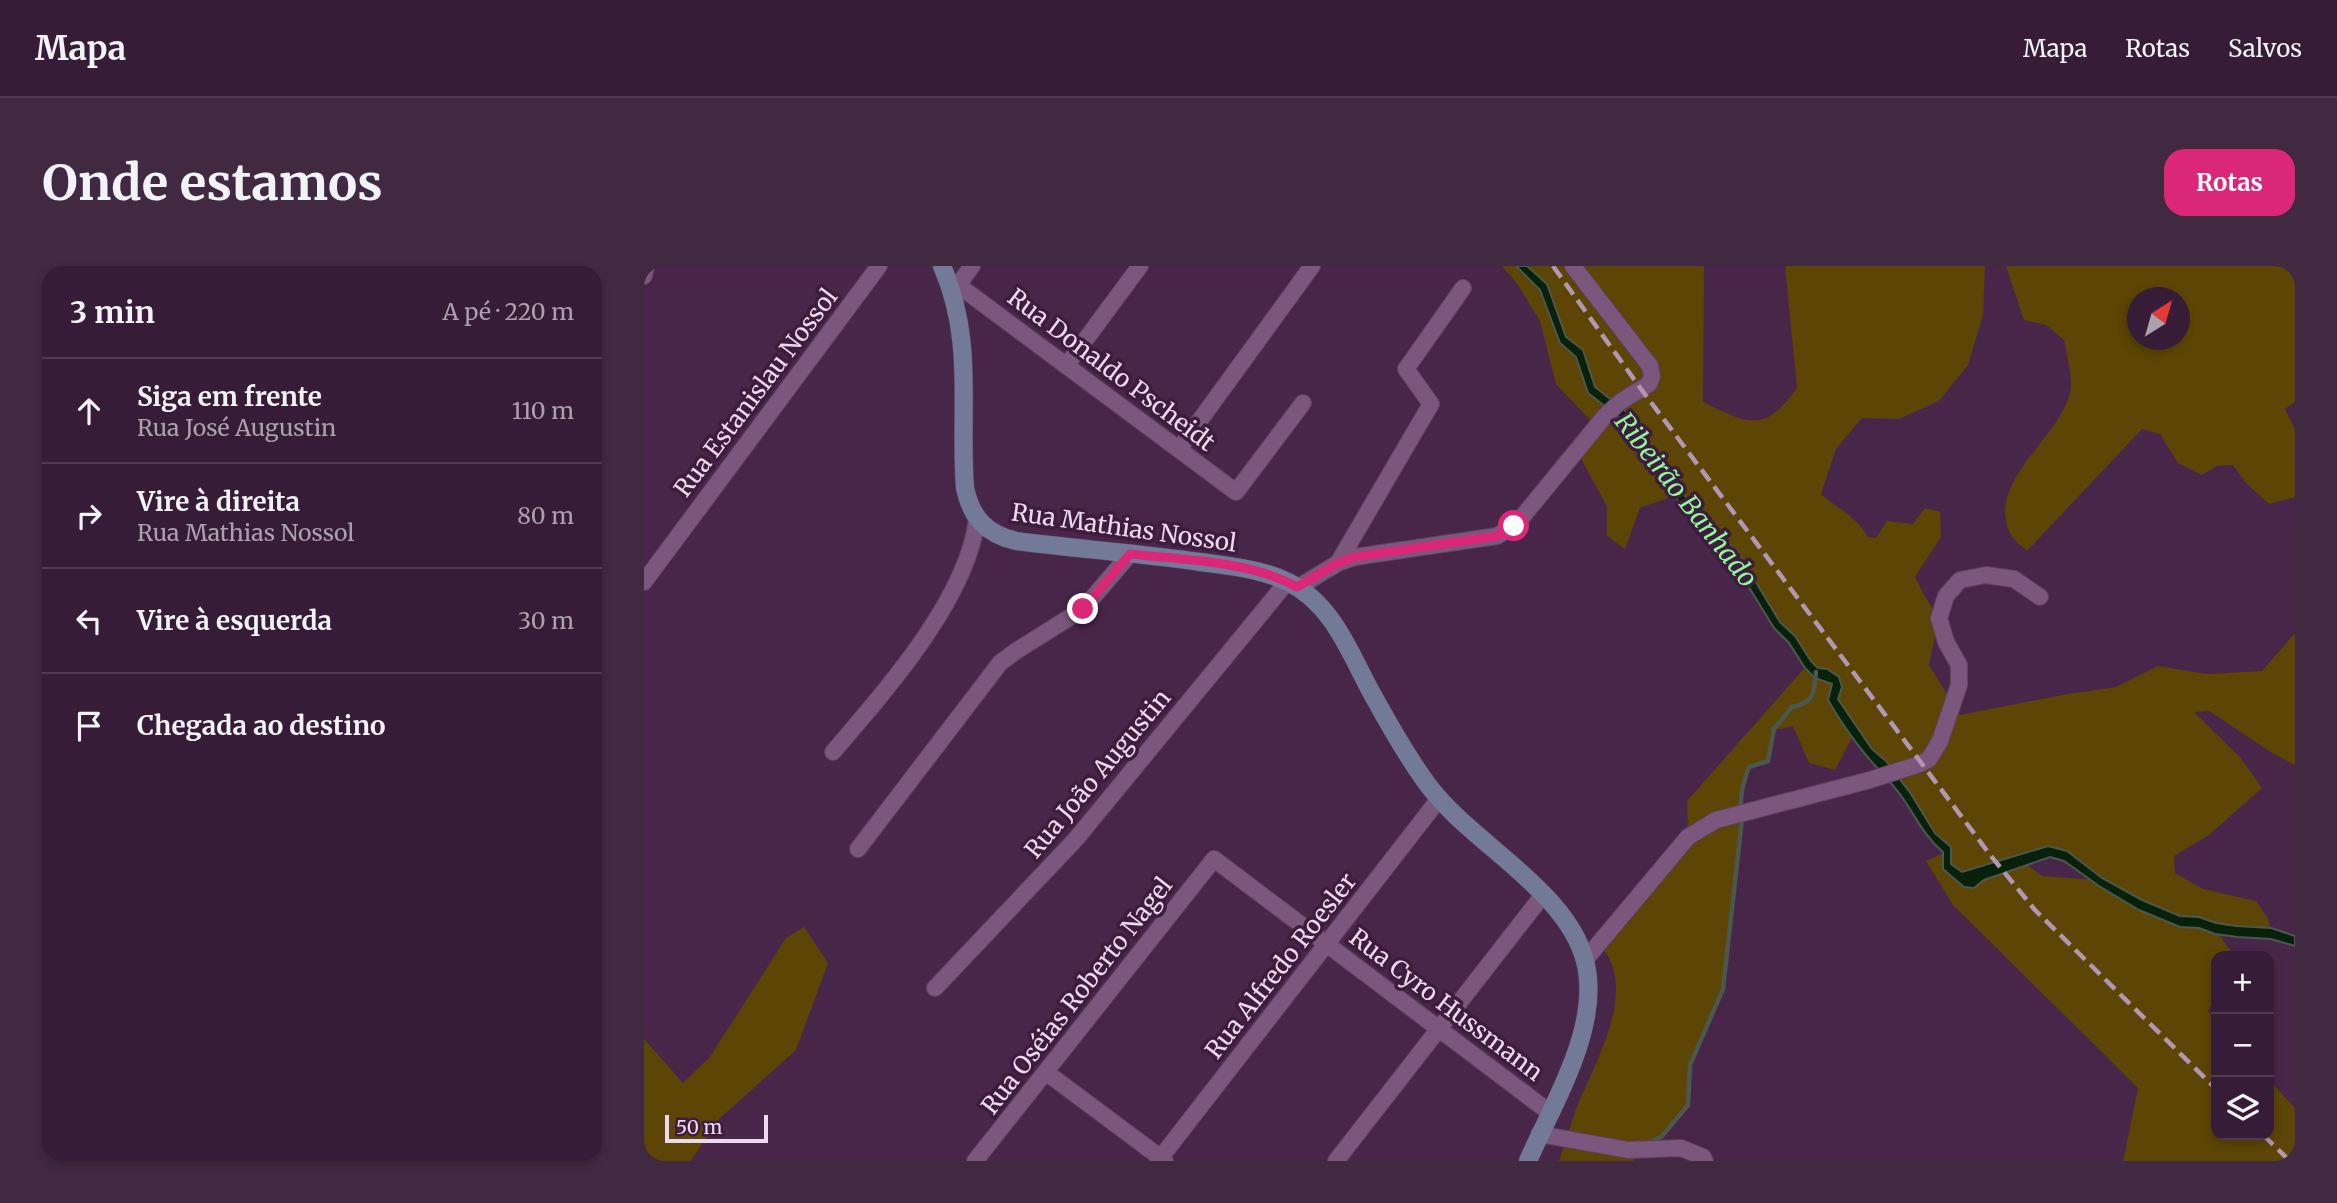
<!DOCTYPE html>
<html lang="pt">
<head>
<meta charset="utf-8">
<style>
	body { margin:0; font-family:Merriweather,serif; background:#412942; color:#f1f3f6 }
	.controls { position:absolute; right:21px; bottom:21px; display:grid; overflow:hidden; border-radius:14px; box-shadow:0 4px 10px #0003 }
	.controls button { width:63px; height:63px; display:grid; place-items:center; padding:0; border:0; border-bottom:2px solid #503a52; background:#361c37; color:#f1f3f6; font:35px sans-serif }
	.compass { position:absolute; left:1483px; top:21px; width:63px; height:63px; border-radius:50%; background:#361c37; box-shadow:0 4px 10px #0003; rotate:37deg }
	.scale { position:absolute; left:21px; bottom:18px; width:103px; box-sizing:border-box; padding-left:7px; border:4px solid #eed8ee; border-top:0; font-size:19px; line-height:24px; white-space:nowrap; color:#eed8ee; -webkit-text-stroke:5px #3d1c3e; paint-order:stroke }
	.stop { position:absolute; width:21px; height:21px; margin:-16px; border:5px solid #db2777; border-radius:50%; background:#fff }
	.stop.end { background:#db2777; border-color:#fff; box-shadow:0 2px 7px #0008 }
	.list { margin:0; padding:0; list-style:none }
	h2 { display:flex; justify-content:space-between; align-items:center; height:91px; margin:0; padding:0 28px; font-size:30px }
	h2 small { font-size:23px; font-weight:400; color:#aaa1ad }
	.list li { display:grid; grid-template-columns:46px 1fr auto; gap:21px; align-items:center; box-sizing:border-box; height:105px; padding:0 28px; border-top:2px solid #503a52 }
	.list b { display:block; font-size:26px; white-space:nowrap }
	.list p { margin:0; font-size:23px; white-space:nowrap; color:#aaa1ad }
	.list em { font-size:23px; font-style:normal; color:#aaa1ad }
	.icon { flex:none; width:38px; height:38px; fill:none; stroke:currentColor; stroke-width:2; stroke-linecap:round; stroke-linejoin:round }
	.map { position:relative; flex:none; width:1651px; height:895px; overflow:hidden; border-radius:21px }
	header { display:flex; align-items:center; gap:42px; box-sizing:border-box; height:98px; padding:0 35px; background:#361c37; border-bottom:2px solid #503a52 }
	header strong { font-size:33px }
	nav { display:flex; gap:38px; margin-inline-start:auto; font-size:24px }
	.intro { display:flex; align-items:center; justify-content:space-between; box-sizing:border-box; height:168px; padding:0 42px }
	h1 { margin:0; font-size:49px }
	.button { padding:18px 32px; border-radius:21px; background:#db2777; color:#fff; font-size:24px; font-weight:700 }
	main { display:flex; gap:42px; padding:0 42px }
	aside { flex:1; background:#361c37; border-radius:21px; box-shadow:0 4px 10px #0003 }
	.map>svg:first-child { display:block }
	.green { fill:#5c4505; fill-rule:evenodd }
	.water { fill:#07210a; stroke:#4c584e; stroke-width:2 }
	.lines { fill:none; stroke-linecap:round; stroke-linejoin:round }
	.stream { stroke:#4c584e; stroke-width:4.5 }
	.street-casing { stroke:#604261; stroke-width:18 }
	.secondary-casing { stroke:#604261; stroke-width:19 }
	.street { stroke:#7c577d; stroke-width:16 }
	.secondary { stroke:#737a98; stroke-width:18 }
	.rail { stroke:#b197b1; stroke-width:4.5; stroke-dasharray:14 7; stroke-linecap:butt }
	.route { stroke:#db2777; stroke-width:9 }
	.labels { text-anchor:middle; stroke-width:7; stroke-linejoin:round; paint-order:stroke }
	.street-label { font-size:24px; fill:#eed8ee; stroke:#3d1c3e }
	.water-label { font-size:26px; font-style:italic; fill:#8ef899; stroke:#3d1c3e }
</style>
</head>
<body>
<header>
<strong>Mapa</strong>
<nav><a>Mapa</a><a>Rotas</a><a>Salvos</a></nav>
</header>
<div class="intro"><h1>Onde estamos</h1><a class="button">Rotas</a></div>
<main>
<aside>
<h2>3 min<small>A pé · 220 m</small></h2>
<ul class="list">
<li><svg class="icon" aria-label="ahead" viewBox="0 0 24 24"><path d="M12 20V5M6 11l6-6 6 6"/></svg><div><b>Siga em frente</b><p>Rua José Augustin</p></div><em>110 m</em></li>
<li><svg class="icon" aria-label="right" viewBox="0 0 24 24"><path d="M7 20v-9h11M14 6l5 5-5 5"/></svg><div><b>Vire à direita</b><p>Rua Mathias Nossol</p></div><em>80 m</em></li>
<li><svg class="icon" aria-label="left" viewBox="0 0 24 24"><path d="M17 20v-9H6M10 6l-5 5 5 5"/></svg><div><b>Vire à esquerda</b></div><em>30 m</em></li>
<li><svg class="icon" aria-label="arrive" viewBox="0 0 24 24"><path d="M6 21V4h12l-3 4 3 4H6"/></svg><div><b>Chegada ao destino</b></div></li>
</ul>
</aside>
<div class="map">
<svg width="1651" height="895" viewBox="0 0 1651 895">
	<rect width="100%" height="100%" fill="#482649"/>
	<path class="green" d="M858,0h202l-1,136c45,22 61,32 94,-14l-12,-122h200l-2,49 -15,50 -29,36 -40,18 -37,-1 -26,31 -15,45c16,14 37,24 47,43l8,1 11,-17 26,3 12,-16 15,4 1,25 -26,40 9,18 15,23 -10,47 31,50 108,-21 48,-7 42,-21 49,8 55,-3 33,-38v132l-23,-12 -63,-42 -15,1 46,45 22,31 -53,47 -35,21 1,17 28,16 53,12 13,19 1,12 -55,-4 19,28h-18v40l-8,15 8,10v114h53v-55l26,28v53h-172l15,-73 -185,-183 -27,-44 17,-8v16l31,19 10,-8 42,-16 16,12 57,4 -51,-29 -84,29 -17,-14 -1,-17 -92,-115 -19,36 -26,-7 -16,-37 -19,4 -6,31 -19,6c-7,19 -10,31 -7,52l-19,170 -33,76 -2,40 -26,31 -23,13 -6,12h-74c8,-22 13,-45 23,-66 16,-37 46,-92 29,-133 -3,-7 -8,-13 -11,-19l88,-106 -1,-36 121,-137 -31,-40 -43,-71 -55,-59 -39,14 -15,41 -18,-13v-30l-31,-56 19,-25 -39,-41 -16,-63 -22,-36z
		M1362,0h289v136l-10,7 10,20v68l-26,7 -23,-21 -13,-18 -16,1 -15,9 -24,-12 -18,-29 -18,-5 -115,122c-6,-6 -15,-12 -18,-20 -21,-51 49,-91 61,-138 4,-12 -4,-40 -6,-53l-18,-15 -22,-5zM1493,32h42v42h-42z
		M160,661l24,36 -32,87 -77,69 -28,42h-47v-122l39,44 27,-26 76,-119z"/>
	<path class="water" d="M872,0h11l20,18 19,53 17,13 12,37 34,27 10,14 12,25 22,18 9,21 19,25 36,34 43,71 15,14 16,25 7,7 9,1 12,8 3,10 -4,12 34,50 14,12 25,33 24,39 16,14v17l11,8 86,-26 19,5 35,27 40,22 38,16 19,1 17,6 20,3 35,2 24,8v10l-24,-7 -34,-2 -22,-3 -16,-6 -19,-1 -41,-17 -40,-24 -35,-25 -14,-4 -66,23 -10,8 -10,-1 -21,-18v-17c-18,-15 -26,-33 -39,-52 -11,-17 -26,-30 -39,-46 -13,-16 -26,-35 -37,-54l4,-16 -17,-6 -10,-10 -16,-25 -15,-15 -43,-70 -35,-34 -21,-27 -8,-19 -23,-18 -12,-27 -8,-12 -36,-28 -12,-36 -16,-14 -20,-53z"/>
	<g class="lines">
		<path class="stream" d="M1006,877l12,-7 26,-31 2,-40 33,-76 19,-170c-3,-21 0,-33 7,-52l19,-6 6,-32 18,-22c23,-5 22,-14 24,-35"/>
		<defs>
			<path id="street" d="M0,10l2,-10
				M314,19l278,207 67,-89
				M307,23l7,-4 14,-19
				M422,100l74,-100
				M535,183l133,-183
				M694,297l93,-159 -25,-35 57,-81
				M0,316l235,-316
				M653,322l41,-25 17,-6 142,-21 17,-10 9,-10 82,-100 15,-14 29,-18 3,-8 -2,-10 -77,-100
				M189,486c52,-61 134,-152 144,-233
				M214,583l142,-186 16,-12 67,-42 47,-55
				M941,694l103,-123 28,-17 154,-40 50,-16 9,-5 11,-18 19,-56v-20l-13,-23 -7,-24 7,-22 14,-16 26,-5 28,4 26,18
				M291,722l141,-149 211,-257
				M403,807l118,88
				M895,868l89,16 53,-2 22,9 2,4
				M331,895l239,-302 335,253
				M514,895l281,-362
				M692,895l207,-266"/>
			<path id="secondary" d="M298,0c33,76 17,144 23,222 6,29 21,46 51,53 61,8 123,12 184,21 29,4 62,7 88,20 47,23 63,75 87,117 16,29 33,59 53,86 43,58 139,105 157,176 17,65 -32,142 -57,200"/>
		</defs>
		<use href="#street" class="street-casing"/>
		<use href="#secondary" class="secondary-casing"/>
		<use href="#street" class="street"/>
		<use href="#secondary" class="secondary"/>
		<path class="rail" d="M909,0l88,123 350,467 44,54 181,179
			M1619,869l27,26"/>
	</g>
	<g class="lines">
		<path class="route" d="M439,343l47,-55c53,6 121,7 167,33l41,-24 17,-6 142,-21 17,-10"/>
	</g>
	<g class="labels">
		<g class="street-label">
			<text transform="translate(467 104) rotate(37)" y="8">Rua Donaldo Pscheidt</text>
			<text transform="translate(112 127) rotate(-53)" y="8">Rua Estanislau Nossol</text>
			<text transform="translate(480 262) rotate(8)" y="8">Rua Mathias Nossol</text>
			<text transform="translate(454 508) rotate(-50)" y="8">Rua João Augustin</text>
			<text transform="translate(637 700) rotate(-52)" y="8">Rua Alfredo Roesler</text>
			<text transform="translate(433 730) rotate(-52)" y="8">Rua Oséias Roberto Nagel</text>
			<text transform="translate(802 739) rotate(37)" y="8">Rua Cyro Hussmann</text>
		</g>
		<g class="water-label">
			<text transform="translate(1042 234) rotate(52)" y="9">Ribeirão Banhado</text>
		</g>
	</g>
</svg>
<div class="controls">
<button>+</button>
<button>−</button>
<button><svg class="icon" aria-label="layers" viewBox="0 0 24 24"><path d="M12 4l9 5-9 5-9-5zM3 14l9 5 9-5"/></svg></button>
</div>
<svg class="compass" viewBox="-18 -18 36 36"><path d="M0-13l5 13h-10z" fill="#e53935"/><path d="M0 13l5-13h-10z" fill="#aaa1ad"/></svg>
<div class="scale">50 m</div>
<div class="stop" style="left:870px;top:260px"></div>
<div class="stop end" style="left:439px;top:343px"></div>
</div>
</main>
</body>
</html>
